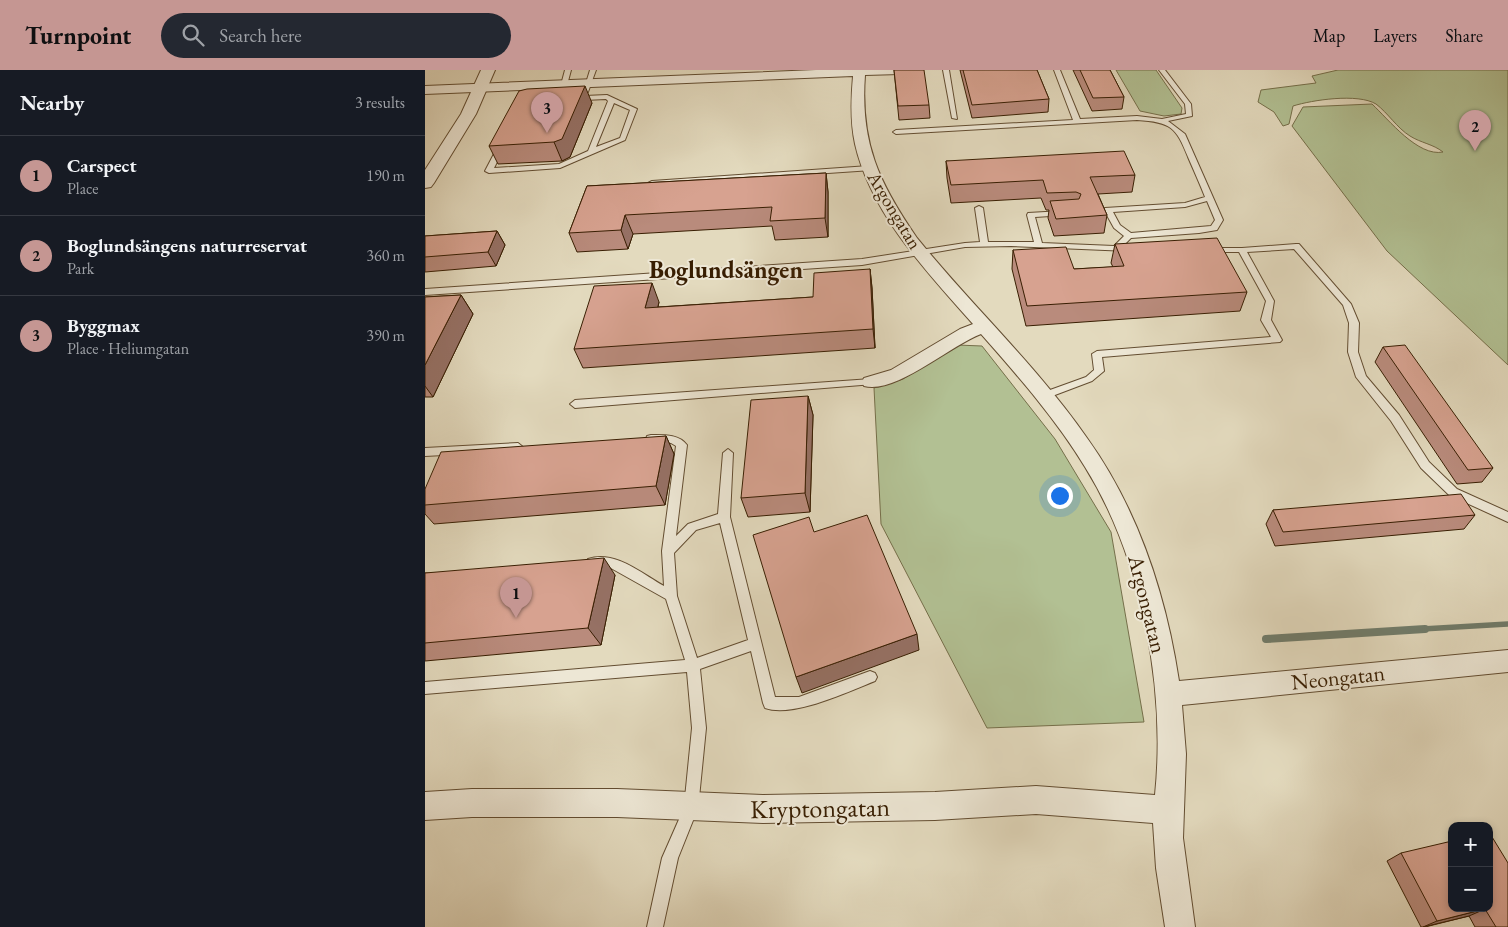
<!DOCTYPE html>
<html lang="en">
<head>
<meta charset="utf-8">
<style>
	body { margin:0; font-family:"EB Garamond",serif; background:#242831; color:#f1f3f6 }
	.controls { position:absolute; right:15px; bottom:15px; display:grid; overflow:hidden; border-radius:10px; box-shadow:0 2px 8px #0003 }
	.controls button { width:45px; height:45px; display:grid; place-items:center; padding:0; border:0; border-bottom:1px solid #363941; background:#171b24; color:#f1f3f6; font:25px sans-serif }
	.you { position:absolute; left:634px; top:425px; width:18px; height:18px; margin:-12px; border:4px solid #fff; border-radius:50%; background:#1a73e8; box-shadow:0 0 0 8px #1a73e833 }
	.badge { display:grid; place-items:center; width:32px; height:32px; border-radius:50%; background:#c59692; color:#111; font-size:16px; font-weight:700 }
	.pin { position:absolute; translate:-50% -41px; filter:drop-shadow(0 1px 2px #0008) }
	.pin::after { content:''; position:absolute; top:26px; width:18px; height:15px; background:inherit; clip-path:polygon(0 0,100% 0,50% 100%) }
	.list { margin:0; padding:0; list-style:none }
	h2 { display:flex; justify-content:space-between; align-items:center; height:65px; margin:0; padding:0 20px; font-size:21px }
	h2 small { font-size:16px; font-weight:400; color:#9ea1a6 }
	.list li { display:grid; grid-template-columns:32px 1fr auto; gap:15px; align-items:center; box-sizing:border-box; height:80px; padding:0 20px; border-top:1px solid #363941 }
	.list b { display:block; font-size:19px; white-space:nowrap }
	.list p { margin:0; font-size:16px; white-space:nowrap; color:#9ea1a6 }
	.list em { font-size:16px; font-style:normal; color:#9ea1a6 }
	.icon { flex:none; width:28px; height:28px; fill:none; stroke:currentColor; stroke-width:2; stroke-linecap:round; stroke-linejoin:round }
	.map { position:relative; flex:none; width:1083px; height:857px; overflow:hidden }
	header { display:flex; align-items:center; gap:30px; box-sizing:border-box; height:70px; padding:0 25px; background:#c59692; color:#111 }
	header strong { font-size:24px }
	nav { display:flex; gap:28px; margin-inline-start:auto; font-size:18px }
	.search { width:350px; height:45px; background:#242831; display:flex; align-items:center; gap:12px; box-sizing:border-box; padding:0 18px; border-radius:28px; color:#9ea1a6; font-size:19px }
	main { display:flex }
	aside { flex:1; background:#171b24 }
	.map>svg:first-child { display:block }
	.green { fill:#b2c093; stroke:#756f4a }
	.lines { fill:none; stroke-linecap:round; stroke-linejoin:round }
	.stream-far1 { stroke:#707c6b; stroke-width:5.5 }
	.stream { stroke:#707c6b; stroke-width:8 }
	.service-casing { stroke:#634d31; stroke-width:2 }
	.minor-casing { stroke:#634d31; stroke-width:2 }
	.tertiary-casing { stroke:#634d31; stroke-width:2 }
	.service { fill:#ede7d5; fill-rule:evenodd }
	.minor { fill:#ede7d5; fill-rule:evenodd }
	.tertiary { fill:#ede7d5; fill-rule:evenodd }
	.wall { fill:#b98b7c; stroke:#381e02 }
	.shaded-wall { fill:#967165; stroke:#381e02 }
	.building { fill:#d7a290; stroke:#381e02 }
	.labels { text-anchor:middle; stroke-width:4; stroke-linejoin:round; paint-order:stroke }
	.far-street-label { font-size:19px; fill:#381e02; stroke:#ede7d5 }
	.street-label { font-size:22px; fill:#381e02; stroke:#ede7d5 }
	.far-district-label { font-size:24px; font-weight:bold; fill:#381e02; stroke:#ede7d5 }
	.near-street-label { font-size:26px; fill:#381e02; stroke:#ede7d5 }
</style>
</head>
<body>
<header>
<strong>Turnpoint</strong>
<div class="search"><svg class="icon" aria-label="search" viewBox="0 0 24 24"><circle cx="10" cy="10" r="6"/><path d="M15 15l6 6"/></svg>Search here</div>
<nav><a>Map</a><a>Layers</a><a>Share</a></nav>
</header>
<main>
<aside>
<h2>Nearby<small>3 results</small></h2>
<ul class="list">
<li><span class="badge">1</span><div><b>Carspect</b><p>Place</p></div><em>190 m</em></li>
<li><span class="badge">2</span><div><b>Boglundsängens naturreservat</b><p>Park</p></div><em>360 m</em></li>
<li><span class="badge">3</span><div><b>Byggmax</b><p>Place · Heliumgatan</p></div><em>390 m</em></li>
</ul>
</aside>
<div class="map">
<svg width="1083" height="857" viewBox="0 0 1083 857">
	<rect width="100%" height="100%" fill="#e3dabe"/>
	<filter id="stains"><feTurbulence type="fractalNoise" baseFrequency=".004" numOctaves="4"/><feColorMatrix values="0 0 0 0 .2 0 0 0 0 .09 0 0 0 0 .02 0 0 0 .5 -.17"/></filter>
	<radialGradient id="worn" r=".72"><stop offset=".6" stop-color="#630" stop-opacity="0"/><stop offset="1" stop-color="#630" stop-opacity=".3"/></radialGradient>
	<path class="green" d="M691,0h40l26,38 -1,6 -17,2 -24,-5z
		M913,0h170v295l-121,-114 -95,-125 11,-19 69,-3c17,16 46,53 71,48 -10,-8 -22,-9 -33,-16 -13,-8 -22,-23 -34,-32 -18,-11 -64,-4 -83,2l-4,18 -6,2 -9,-14 -16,-10 3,-12 55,-7 -4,-7z
		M532,275l25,1 73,93 56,93 33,190 -157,6 -106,-204 -7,-136 29,-9z"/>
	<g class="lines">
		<path class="stream-far1" d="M980,560l103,-6"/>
		<path class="stream" d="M841,569l159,-10"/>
		<defs>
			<path id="service" d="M140,0h6l-4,15 -3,2 -3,-2z
				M165,0h6l-8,22 -5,1z
				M518,0h6l8,49 -5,-1z
				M629,0h6l20,49 57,-3 25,3 24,-5 -1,-10 -26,-34h6l26,34 1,12 -24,5 17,13 38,86 -6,10 -18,3 -68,5 -8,8 9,1 1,2 -4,2 -118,-5 -46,1 -103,18 -437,30v-6l437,-30 103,-16 15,-1 -5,-34 4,-2 4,2 5,34h46l-7,-27 1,-2 35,-2 4,2 -1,2 -31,2 7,26 72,3 10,-10 -10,-8 -10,-18 1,-2 80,-5 20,-6c-5,-13 -11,-26 -17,-40 -12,-30 -17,-35 -51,-37l-241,14 -3,-2 3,-2 177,-10zM782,131l8,19 -4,6 -80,7 -11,-8 -7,-13 72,-5z
				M182,25l30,14 -12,31 -65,28 -71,5 -4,-2 34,-65 21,-8zM181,29l2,2 -20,50 -29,13 -65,4 30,-60 17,-6zM189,33l16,7 -10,28 -24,9z
				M444,96h3v4l-220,15 -4,-2 4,-2z
				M871,174h3l52,60 8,19 -1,29 8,24 33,39 30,47 28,27 51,23v10l-59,-27 -28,-27 -30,-47 -35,-44 -8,-25 1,-29 -6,-18 -49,-56 -47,3 27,49 -3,19 11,20 -2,2 -178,15 2,14 -12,10 -45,17h-8l-1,-2 1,-2 47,-17 8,-7 -2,-16 5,-3 174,-14 -10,-17 5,-19 -27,-49h-29l-4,-2 4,-2h32z
				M446,309l3,1 2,2 -2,2 -299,24 -5,-4 5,-4z
				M226,365c13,0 28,-1 36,10l-11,91 12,-12 30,-10 5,-61 5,-4 5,4 -3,64 45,180h24l71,-26 5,2 2,4 -2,4c-28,11 -82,37 -110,27l-2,-5 -12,-52 -51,18 6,59 -8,80 -20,50 -15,69h-16l15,-69 22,-50 8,-80 -5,-56 -262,22v-12l260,-22 -19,-61 -57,-32h-21l-2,-4 2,-4c27,-9 53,14 76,27l-2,-35 14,-105 -5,-3 -24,-1 -1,-3 1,-3zM295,453l28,117 -51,18 -20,-62 -3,-43 22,-23z
				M93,373l5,4 -5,4 -93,5v-8z"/>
			<path id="minor" d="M391,0h90l-6,4 -35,1c-5,68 14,108 52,163 55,68 120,128 170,200 51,71 79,157 92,243l329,-31v22l-326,33 4,49 -3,84 12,89h-30l-9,-59 -3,-45 -117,-9 -101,6 -172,3 -146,-6h-145l-47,3v-28l47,-3h145l146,6 172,-3 101,-6 119,9c11,-106 -13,-237 -70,-328 -29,-48 -67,-91 -104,-133 -30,11 -86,61 -117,52l-2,-4 2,-4 27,-8 69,-41 13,-5c-46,-52 -102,-110 -118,-180 -5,-23 -4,-45 -2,-68l-428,18v-8z"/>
			<path id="tertiary" d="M56,0h14l-19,44 -42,69 -3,4 -6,1v-18l36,-56z"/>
		</defs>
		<use href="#service" class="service-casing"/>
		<use href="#minor" class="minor-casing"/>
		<use href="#tertiary" class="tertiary-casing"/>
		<use href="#service" class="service"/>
		<use href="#minor" class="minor"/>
		<use href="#tertiary" class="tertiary"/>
	</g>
	<path class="wall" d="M469,0l35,35 1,13 -31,2z
		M535,0h77l12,29 -1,13 -76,6z
		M648,0h37l14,27 -2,12 -30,2z
		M167,33l-22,54 -8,4 -64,3 -9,-18z
		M521,91l189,14 -3,17 -34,2 9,21 -3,18 -50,3 -6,-18 1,-8h-3l-5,-12 -90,5 -4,-25z
		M401,103l2,19v45l-53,3 -3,-14 -139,8 -5,15 -51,3 -8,-19 18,-47z
		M72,161l8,14 -9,21 -71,6v-36z
		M690,174l132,48 -7,19 -214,15 -14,-57 1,-19 61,19 39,-2 -2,-4z
		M445,199l2,19 3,60 -292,20 -9,-19 85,-47 -1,5 155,-10z
		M36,225l12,19 -40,83h-8v-100z
		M958,277l110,121 -11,14 -25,2 -82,-122z
		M383,326l5,19 -3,97 -62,5 -7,-19z
		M241,366l8,18 -9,51 -231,19 -9,-10v-25z
		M848,440l202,5 -11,14 -189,17 -9,-22z
		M0,503l190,2 -14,70 -176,16z
		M976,783l88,55 19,19h-33l-6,-11 -44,11h-4l-34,-66z"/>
	<path class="shaded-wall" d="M160,16l7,17 -22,54 -8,4 -8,-19z
		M401,103l2,19v45l-3,-19z
		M200,145l8,19 -5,15 -7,-19z
		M72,161l8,14 -9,21 -8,-14z
		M445,199l2,19 3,60 -2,-19z
		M227,213l7,19 -6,25 -8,-19z
		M36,225l12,19 -40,83 -8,-11v-21z
		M383,326l5,19 -3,97 -5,-19z
		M241,366l8,18 -9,51 -9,-19z
		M179,488l11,17 -14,70 -13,-17z
		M492,564l2,16 -117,43 -6,-16z
		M1060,839l-16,7 -46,11 14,-6z"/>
	<path class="building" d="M469,0h30l5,35 -31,1z
		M538,0h74l12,29 -77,6z
		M655,0h30l14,27 -31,1z
		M160,16l-23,53 -8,3 -65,4 30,-55 8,-2z
		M699,81l11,24 -45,2 17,38 -51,4 -6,-18 29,-2 2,-5 -5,-2 -29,1 -4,-13 -92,5 -5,-24z
		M401,103l-1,45 -55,3 2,-14 -147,8 -4,15 -52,3 18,-47z
		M72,161l-9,21 -63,5v-21z
		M792,168l30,54 -220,14 -14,-56 53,-3 8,22 50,-3 -9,-22z
		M445,199l3,60 -299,20 20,-63 58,-3 -7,25 168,-11 1,-24z
		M36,225l-36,70v-68z
		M980,275l88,123 -25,2 -85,-123z
		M383,326l-3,97 -64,5 10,-98z
		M241,366l-10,50 -231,19v-16l16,-37z
		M1036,424l14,21 -192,17 -10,-22z
		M442,445l50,119 -121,43 -43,-142 56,-18 5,15z
		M179,488l-16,70 -163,15v-70z
		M1064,762l19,31v64h-12l-11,-18 -48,12 -36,-68 51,-12v67h37z"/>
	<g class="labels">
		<g class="far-street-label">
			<text transform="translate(470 140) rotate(59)" y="7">Argongatan</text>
		</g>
		<g class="street-label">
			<text transform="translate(723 534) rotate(76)" y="8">Argongatan</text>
			<text transform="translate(913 607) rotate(-6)" y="8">Neongatan</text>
		</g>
		<g class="far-district-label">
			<text x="301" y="208">Boglundsängen</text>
		</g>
		<g class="near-street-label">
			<text transform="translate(395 738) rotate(-1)" y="9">Kryptongatan</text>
		</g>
	</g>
	<rect width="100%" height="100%" filter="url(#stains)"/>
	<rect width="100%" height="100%" fill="url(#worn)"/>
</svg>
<div class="controls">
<button>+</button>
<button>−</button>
</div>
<div class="you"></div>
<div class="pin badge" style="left:91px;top:548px">1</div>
<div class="pin badge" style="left:1050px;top:81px">2</div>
<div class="pin badge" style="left:122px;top:63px">3</div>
</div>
</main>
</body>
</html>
